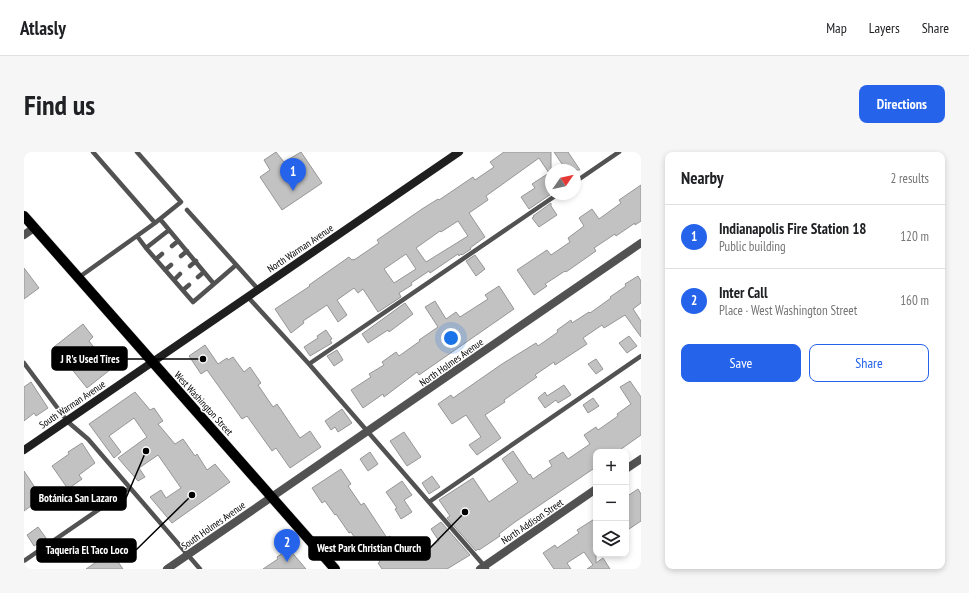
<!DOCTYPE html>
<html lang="en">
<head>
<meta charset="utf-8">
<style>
	body { margin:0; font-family:"PT Sans Narrow",sans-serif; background:#f6f6f6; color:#202124 }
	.controls { position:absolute; right:12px; bottom:12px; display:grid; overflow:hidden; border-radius:8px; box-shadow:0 2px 6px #0003 }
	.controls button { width:36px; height:36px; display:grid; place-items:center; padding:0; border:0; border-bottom:1px solid #e0e0e0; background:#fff; color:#202124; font:20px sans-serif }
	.compass { position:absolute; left:521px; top:12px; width:36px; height:36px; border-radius:50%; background:#fff; box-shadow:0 2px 6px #0003; rotate:56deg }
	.you { position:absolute; left:427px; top:186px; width:14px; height:14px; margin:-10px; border:3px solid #fff; border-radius:50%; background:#1a73e8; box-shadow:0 0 0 6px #1a73e833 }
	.badge { display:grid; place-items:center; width:26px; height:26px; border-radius:50%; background:#2563eb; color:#fff; font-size:13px; font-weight:700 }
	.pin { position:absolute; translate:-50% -33px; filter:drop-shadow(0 1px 2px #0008) }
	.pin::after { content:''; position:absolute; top:21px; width:14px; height:12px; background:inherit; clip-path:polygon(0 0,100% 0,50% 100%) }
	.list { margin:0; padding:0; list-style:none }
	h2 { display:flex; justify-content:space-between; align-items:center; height:52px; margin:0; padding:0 16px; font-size:17px }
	h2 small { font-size:13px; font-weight:400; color:#757577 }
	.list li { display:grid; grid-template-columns:26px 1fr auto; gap:12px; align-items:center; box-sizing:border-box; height:64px; padding:0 16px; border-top:1px solid #e0e0e0 }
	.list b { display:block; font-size:15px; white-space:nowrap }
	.list p { margin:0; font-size:13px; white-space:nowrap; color:#757577 }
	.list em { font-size:13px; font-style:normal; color:#757577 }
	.actions { display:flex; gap:8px; padding:12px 16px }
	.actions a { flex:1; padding:9px 0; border:1px solid #2563eb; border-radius:8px; text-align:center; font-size:14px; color:#2563eb }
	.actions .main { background:#2563eb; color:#fff }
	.icon { flex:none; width:22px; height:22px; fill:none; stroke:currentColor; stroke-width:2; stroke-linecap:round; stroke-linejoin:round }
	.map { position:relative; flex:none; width:617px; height:417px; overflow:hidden; border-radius:8px }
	header { display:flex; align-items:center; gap:24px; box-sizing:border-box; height:56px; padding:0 20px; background:#fff; border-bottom:1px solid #e0e0e0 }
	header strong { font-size:19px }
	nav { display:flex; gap:22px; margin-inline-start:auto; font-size:14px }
	.intro { display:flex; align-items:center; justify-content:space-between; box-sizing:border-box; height:96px; padding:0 24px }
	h1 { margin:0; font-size:28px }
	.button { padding:10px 18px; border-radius:8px; background:#2563eb; color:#fff; font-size:14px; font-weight:700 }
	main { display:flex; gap:24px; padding:0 24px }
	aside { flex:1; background:#fff; border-radius:8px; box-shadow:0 2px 6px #0003 }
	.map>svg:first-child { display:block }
	.building { fill:#c2c2c2; stroke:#969696; fill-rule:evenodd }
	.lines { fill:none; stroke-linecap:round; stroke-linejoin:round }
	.primary-casing { stroke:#dbdbdb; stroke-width:11 }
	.lane { stroke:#525252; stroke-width:4.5 }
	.street { stroke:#525252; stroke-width:8 }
	.secondary { stroke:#1f1f1f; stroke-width:8 }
	.primary { stroke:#000; stroke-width:10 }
	.labels { text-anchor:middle; stroke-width:3; stroke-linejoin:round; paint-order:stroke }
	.street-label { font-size:10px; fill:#000; stroke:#fff }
	.leader { fill:none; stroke:#000; stroke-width:1.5 }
	.callout-dot { fill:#000; stroke:#fff; stroke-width:1.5 }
	.callout { fill:#000; stroke:#000; stroke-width:1.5 }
	.callout-label { font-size:11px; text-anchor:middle; font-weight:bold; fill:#fff }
</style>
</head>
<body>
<header>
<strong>Atlasly</strong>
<nav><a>Map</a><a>Layers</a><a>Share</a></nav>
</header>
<div class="intro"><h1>Find us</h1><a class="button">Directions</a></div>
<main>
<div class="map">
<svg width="617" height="417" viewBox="0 0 617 417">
	<rect width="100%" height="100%" fill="#fff"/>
	<path class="building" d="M252,0l8,10 17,-10 21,31 -40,27 -22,-33 10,-7 -6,-10z
		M480,0h47v42l-22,15 -8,-12 14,-9 -3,-4 17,-11 -10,-15 -53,38 2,4 -19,13 16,24 -15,11 1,1 -9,6 -1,-1 -2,2 -1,-2 -28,19 -1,-2 -18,12 1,2 -13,8 2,4 -23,15 -15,-23 -5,4 -4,-5 -17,12 10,15 -9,7 -11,-17 -24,16 1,2 -13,10 -16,-24 35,-23 -1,-1 40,-28 3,3 2,-1v1l25,-17 -2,-3 45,-31 16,-10 1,1 34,-23 2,3 19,-13 -4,-5zM434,69l10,15 -42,26 -10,-14 24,-17 1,1zM382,102l10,15 -22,14 -10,-14z
		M530,0h14l12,18h-14z
		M617,33v36l-6,4v-2l-19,13 -1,-2 -21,14 2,3 -30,21 -1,-1 -20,13 2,2 -13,9 -17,-25 30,-20 4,5 19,-13 -2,-4 16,-12 -5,-8 13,-9 7,10 22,-16 -2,-3z
		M527,51v3l6,9 -18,12 -7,-9 2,-1 -1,-1z
		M451,103l10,14 -9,7 -10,-15z
		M0,116l15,20 -15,11z
		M614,124l3,5v22l-8,6 8,12v16l-16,-22 -21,13 -2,-3 -19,13 4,6 -32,21 -1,-3 -19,13 2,2 -33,23 1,2 -20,13 16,23 -24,17 -8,-10 12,-8 -15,-22 -14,9 -14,-20 13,-9 2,3 49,-34 34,-21 2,3 20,-14 -1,-2 14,-10 1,3 17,-11 1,1 21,-15 -1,-1 16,-11 -1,-2z
		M475,134l15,23 -95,66 -2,-3 -33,25 -1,-3 -20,14 -12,-18 20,-13 -2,-3 15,-9 -2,-3 14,-10 3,4 21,-15 -1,-1 19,-13 -13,-20 10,-6 11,18 10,-7 4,5 28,-18 -3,-4z
		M381,151l8,11 -24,18 -1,-2 -20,13 -6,-9z
		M59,172l10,13 -4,4 22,28 -24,19 -33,-41z
		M302,178l6,9 -2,1 2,3 -22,13 -6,-9 14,-9 -1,-2z
		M605,184l8,10 -10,7 -8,-10z
		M181,193l13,19 9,-6 1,2 5,-3 11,15 6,-5 11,16 -3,2 15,22 4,-3 23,34 10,-7 11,16 -31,21 -14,-20 -4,3 -25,-35 -5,3 -35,-49 -6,4 -12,-18z
		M313,198l6,10 -9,6 -7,-10z
		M572,207l7,10 -7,5 -8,-10z
		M606,229l11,16v38l-24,17h-21v15l-81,55 -16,12 1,2 -21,14 -1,-1 -2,2 -29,-33 3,-2 -11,-16 34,-22 16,24 29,-20 -16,-23 11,-8 16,24 1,-1 3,5 19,-13 -3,-5 14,-9 5,7 22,-15 -6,-9 12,-8 2,3 20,-14 -1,-2 14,-10 -11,-17z
		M7,230l17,26 -12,8 -2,-3 -10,8v-34z
		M540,233l7,10 -13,8 -2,-3 -11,8 -7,-10 7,-6 2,4z
		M111,240l15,18 4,-2 9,13 -5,3 17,20 8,-5 12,17 2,-2 10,16 8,-6 15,18 -58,41 -22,-26 11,-7 5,8 15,-10 -23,-33 -19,13 6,9 -7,4 -20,-23 29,-21 -13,-19 -25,18 12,16 -7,6 -25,-34z
		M569,246l6,8 -11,7 -5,-8z
		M318,257l10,14 -14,9 -3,-5 -4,3 -6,-9z
		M380,280l17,25 -14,9 -17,-25z
		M58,291l13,20 -16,12 3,4 -14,10 -16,-23 17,-12 -1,-2z
		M346,300l8,12 -10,7 -8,-12z
		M317,317l10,15 -3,2 13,19 3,-2 23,35 3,-2 9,13 4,-3 8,12 9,-6 1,2 18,-13 -8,-12 10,-7 29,33 -23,14h-65l-4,-6 2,-1 -11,-17 -7,4 -11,-17 -2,1 -13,-19 -1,1 -10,-14 -3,2 -10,-15z
		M0,319l18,27 -18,13z
		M408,324l8,11 -11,7 -7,-11z
		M378,329l10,14 -8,5 8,12 -11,7 -6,-10 2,-1 -11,-16z
		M614,337l3,5v27l-15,10v-34z
		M572,366v45l7,-5 7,11h-23l6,-4 -9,-13 -17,11 4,6h-17l-11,-16 12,-8 2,3 22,-15 -2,-3z
		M14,375l8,11 -12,8 -7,-11z
		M265,397l17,20h-43l15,-10 -1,-2z
		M87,400l12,17h-37z"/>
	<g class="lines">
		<defs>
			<path id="primary" d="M0,64l311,353"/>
		</defs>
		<use href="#primary" class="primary-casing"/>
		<path class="lane" d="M69,0l62,71 26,-21 -44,-50
			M551,30l44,-30
			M163,58l71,79
			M136,67l54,65 -21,18 -47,-54 23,-18
			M113,84l9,12
			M148,94l6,-5
			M157,104l6,-5
			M132,107l6,-5
			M166,114l6,-5
			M141,118l6,-5
			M174,125l6,-5
			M54,126l77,-55
			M150,128l6,-6
			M190,132l22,-19
			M159,138l6,-5
			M223,144l62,68 249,-170
			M0,211l44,59 20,17 112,130
			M285,212l178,205
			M405,350l212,-146
			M0,409l106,-73"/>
		<path class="street" d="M0,83l10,-7
			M602,317l15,-10
			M143,417l474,-326
			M456,417l116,-80"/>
		<path class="secondary" d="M0,298l435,-298"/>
		<use href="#primary" class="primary"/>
	</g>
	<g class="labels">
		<g class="street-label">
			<text transform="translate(276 96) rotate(-34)" y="4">North Warman Avenue</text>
			<text transform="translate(427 210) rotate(-35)" y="4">North Holmes Avenue</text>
			<text transform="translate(180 251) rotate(48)" y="4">West Washington Street</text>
			<text transform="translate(48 252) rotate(-34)" y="4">South Warman Avenue</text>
			<text transform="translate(508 369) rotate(-34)" y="4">North Addison Street</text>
			<text transform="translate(189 373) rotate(-35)" y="4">South Holmes Avenue</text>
		</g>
	</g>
	<path class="leader" d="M179 207L103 207M122 299L102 346M441 360L406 396M168 343L112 398"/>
	<g class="callout-dot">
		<circle cx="179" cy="207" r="4"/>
		<circle cx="122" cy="299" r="4"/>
		<circle cx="441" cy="360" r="4"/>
		<circle cx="168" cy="343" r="4"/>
	</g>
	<g class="callout">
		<rect x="28" y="195" width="75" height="23" rx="4"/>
		<rect x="7" y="335" width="95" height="23" rx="4"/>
		<rect x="285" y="385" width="121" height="23" rx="4"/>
		<rect x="13" y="387" width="99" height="23" rx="4"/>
	</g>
	<g class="callout-label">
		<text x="66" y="211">J R's Used Tires</text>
		<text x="54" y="350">Botánica San Lazaro</text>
		<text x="345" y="400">West Park Christian Church</text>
		<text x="63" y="402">Taqueria El Taco Loco</text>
	</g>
</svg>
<div class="controls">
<button>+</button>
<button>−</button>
<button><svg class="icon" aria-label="layers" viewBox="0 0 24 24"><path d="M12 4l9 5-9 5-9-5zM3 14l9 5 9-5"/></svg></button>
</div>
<svg class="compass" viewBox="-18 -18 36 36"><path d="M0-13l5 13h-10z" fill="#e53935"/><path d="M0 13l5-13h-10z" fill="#757577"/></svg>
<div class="you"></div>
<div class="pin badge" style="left:269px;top:39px">1</div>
<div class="pin badge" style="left:263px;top:410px">2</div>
</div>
<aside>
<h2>Nearby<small>2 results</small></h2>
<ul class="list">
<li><span class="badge">1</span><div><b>Indianapolis Fire Station 18</b><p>Public building</p></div><em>120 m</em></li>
<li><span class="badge">2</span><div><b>Inter Call</b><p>Place · West Washington Street</p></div><em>160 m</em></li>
</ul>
<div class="actions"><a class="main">Save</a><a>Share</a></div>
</aside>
</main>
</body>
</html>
